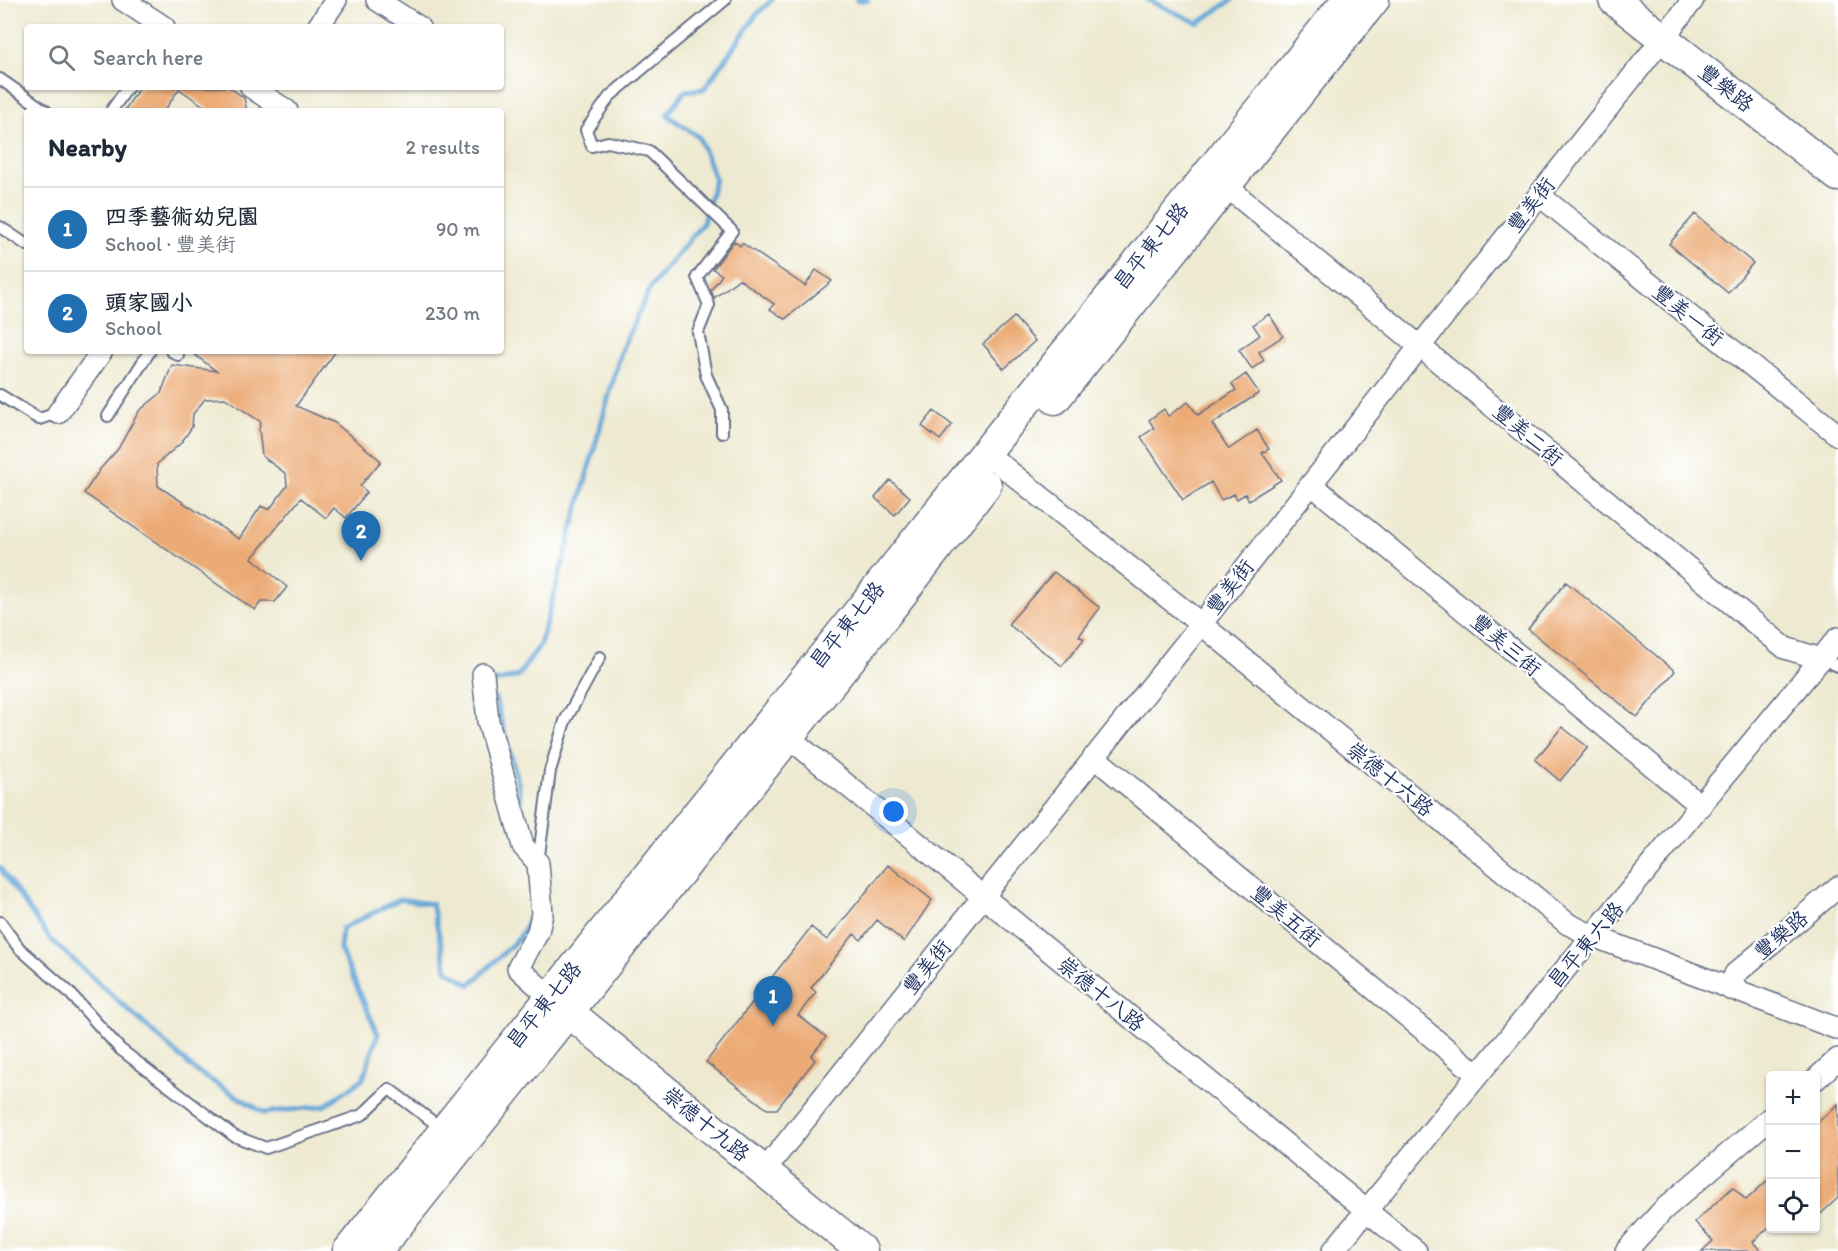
<!DOCTYPE html>
<html lang="en">
<head>
<meta charset="utf-8">
<style>
	body { margin:0; font-family:Itim,"LXGW WenKai TC",sans-serif; background:#f6f6f7; color:#1f2937 }
	.controls { position:absolute; right:18px; bottom:18px; display:grid; overflow:hidden; border-radius:6px; box-shadow:0 2px 4px #0004 }
	.controls button { width:54px; height:54px; display:grid; place-items:center; padding:0; border:0; border-bottom:2px solid #e0e1e3; background:#fff; color:#1f2937; font:30px sans-serif }
	.you { position:absolute; left:894px; top:812px; width:21px; height:21px; margin:-15px; border:4px solid #fff; border-radius:50%; background:#1a73e8; box-shadow:0 0 0 9px #1a73e833 }
	.badge { display:grid; place-items:center; width:39px; height:39px; border-radius:50%; background:#1f6fb2; color:#fff; font-size:20px; font-weight:700 }
	.pin { position:absolute; translate:-50% -50px; filter:drop-shadow(0 2px 3px #0008) }
	.pin::after { content:''; position:absolute; top:32px; width:21px; height:18px; background:inherit; clip-path:polygon(0 0,100% 0,50% 100%) }
	.list { margin:0; padding:0; list-style:none }
	h2 { display:flex; justify-content:space-between; align-items:center; height:78px; margin:0; padding:0 24px; font-size:26px }
	h2 small { font-size:20px; font-weight:400; color:#747a83 }
	.list li { display:grid; grid-template-columns:39px 1fr auto; gap:18px; align-items:center; box-sizing:border-box; height:84px; padding:0 24px; border-top:2px solid #e0e1e3 }
	.list b { display:block; font-size:22px; white-space:nowrap }
	.list p { margin:0; font-size:20px; white-space:nowrap; color:#747a83 }
	.list em { font-size:20px; font-style:normal; color:#747a83 }
	.icon { flex:none; width:33px; height:33px; fill:none; stroke:currentColor; stroke-width:2; stroke-linecap:round; stroke-linejoin:round }
	.map { position:relative; flex:none; width:1838px; height:1251px; overflow:hidden }
	.search { position:absolute; background:#fff; box-shadow:0 2px 4px #0004; left:24px; top:24px; width:480px; height:66px; display:flex; align-items:center; gap:15px; box-sizing:border-box; padding:0 21px; border-radius:6px; color:#747a83; font-size:22px }
	.panel { position:absolute; background:#fff; box-shadow:0 2px 4px #0004; left:24px; top:108px; width:480px; height:246px; border-radius:6px }
	.map>svg:first-child { display:block }
	.lines { fill:none; stroke-linecap:round; stroke-linejoin:round }
	.stream { stroke:#62a5d6; stroke-width:5 }
	.building { fill:#ecab76; fill-rule:evenodd }
	.lane-casing { stroke:#657086; stroke-width:14 }
	.street-casing { stroke:#657086; stroke-width:24 }
	.secondary-casing { stroke:#657086; stroke-width:33 }
	.lane { stroke:#fff; stroke-width:10 }
	.street { stroke:#fff; stroke-width:21 }
	.secondary { stroke:#fff; stroke-width:30 }
	.labels { text-anchor:middle; stroke-width:4.5; stroke-linejoin:round; paint-order:stroke }
	.street-label { font-size:21px; fill:#1b2f5e; stroke:#fff }
</style>
</head>
<body>
<div class="map">
<svg width="1838" height="1251" viewBox="0 0 1838 1251">
	<rect width="100%" height="100%" fill="#fff"/>
	<filter id="ink" filterUnits="userSpaceOnUse"><feTurbulence type="fractalNoise" baseFrequency=".0167" numOctaves="2"/><feDisplacementMap in="SourceGraphic" scale="12" xChannelSelector="R" yChannelSelector="G"/><feConvolveMatrix kernelMatrix="1 2 1 2 8 2 1 2 1" color-interpolation-filters="sRGB"/></filter>
	<filter id="wash" filterUnits="userSpaceOnUse"><feTurbulence type="fractalNoise" baseFrequency=".008" numOctaves="4" result="noise"/><feDisplacementMap in="SourceGraphic" scale="24" xChannelSelector="R" yChannelSelector="G"/><feGaussianBlur stdDeviation="1.35" result="paint"/><feColorMatrix in="noise" values="0 0 0 0 0 0 0 0 0 0 0 0 0 0 0 0 0 1.4 0 .05"/><feComposite in="paint" operator="in"/></filter>
	<g filter="url(#wash)">
		<rect width="100%" height="100%" fill="#eeead1"/>
		<g class="lines">
			<path class="stream" d="M857,0h11
				M1148,0l50,23 34,-23
				M492,687l-1,-4 27,-7 22,-31 82,-297 29,-61 52,-64 12,-44 -16,-42 -32,-22 18,-24 19,-2 54,-76 14,-13
				M495,698l23,84 3,21
				M0,868l50,71 146,132 68,42 60,-7 39,-27 15,-45 -38,-85 2,-20 58,-30 32,5 15,66 23,15 49,-47 14,-25"/>
		</g>
		<g id="blocks">
			<path class="building" d="M140,87h89l15,11 3,13h-36l-32,-22 -15,22h-40z
				M1695,214l58,49 -25,30 -59,-49z
				M734,241l6,5 2,-3 63,43 11,-16 16,11 -47,38 -15,-10 4,-5 -35,-25 -25,19 -3,-8 11,-15 -9,-6z
				M1269,314l14,22 -24,16 5,8 -12,9 -13,-19 21,-15 -7,-10z
				M1014,317l21,24 -31,28 -21,-25z
				M190,351h146l-40,55 39,17 46,38 -21,25 7,6 -21,26 -12,-10 -8,10 -25,-20 -49,60 35,29 -12,15h-14l-6,8 -171,-117 17,-25 17,-19 21,-38 22,-18 11,-28 44,6zM225,398l36,24 -2,7 3,27 24,18 1,12 -18,24 -8,-4 -22,33 -81,-53 -1,-22 24,-21 11,-16 1,-13 12,-15z
				M1246,374l13,19 -47,31 17,25 28,-19 12,19 -7,4 19,27 -32,20 -4,-6 -8,5 -3,-5 -13,6 -10,-18 -28,18 -42,-63 13,-9 -5,-8 15,-11 4,7 20,-14 10,13 38,-25 -4,-6z
				M934,411l18,14 -12,15 -18,-14z
				M890,480l20,17 -15,18 -20,-17z
				M1054,572l46,36 -21,28 5,3 -22,27 -54,-42z
				M1566,582l109,89 -38,46 -109,-88z
				M1562,727l26,20 -28,34 -25,-21z
				M888,865l44,35 -28,42 -27,-22 -16,20 -7,-6 -43,54 5,4 -18,23 28,22 -15,19 4,4 -38,49h-10l-61,-47 105,-135 16,13z
				M1838,1104v94l-23,21v-94z
				M1770,1178v48l-17,16 8,9h-59l11,-10 -18,-19 38,-35 13,13z"/>
		</g>
	</g>
	<g filter="url(#ink)">
		<use href="#blocks" fill-opacity="0" stroke="#657086" stroke-width="1.5"/>
		<g class="lines">
			<defs>
				<path id="lane" d="M0,79l46,32
					M111,111l17,-24
					M0,227l27,18
					M171,351l7,4
					M0,395l39,24 19,-6
					M108,416l42,-65
					M722,433v-23l-16,-35 -8,-43 11,-27 -12,-28 35,-46 -83,-80 -41,-9 -16,4 -6,-16 24,-34 115,-96
					M1821,659l17,7
					M538,863l12,-92 15,-50 35,-64
					M0,922l19,26 49,43 52,58 114,87 32,12 96,-33 27,-26 55,41"/>
				<path id="street" d="M123,0l41,27
					M377,0l42,27
					M318,27l18,-27
					M251,87l36,24
					M1227,187l558,461 36,11
					M1539,195l299,240
					M58,413l44,-62
					M986,453l215,171 367,300 25,12 245,93
					M1311,484l390,322
					M483,674l5,47 35,125 15,17 4,51 -4,18 -20,36 32,29
					M787,736l629,515
					M1094,757l384,318
					M1730,989l5,-15 103,-87
					M1816,1079l22,-20
					M764,1171l437,-547 492,-624
					M1333,1251l505,-613
					M1626,1251l37,-41 107,-92"/>
				<path id="secondary" d="M1614,0l224,176
					M1055,399l319,-399
					M555,1001l307,250
					M348,1251l999,-1251
					M377,1251l507,-634 102,-132"/>
			</defs>
			<use href="#lane" class="lane-casing"/>
			<use href="#street" class="street-casing"/>
			<use href="#secondary" class="secondary-casing"/>
			<use href="#lane" class="lane"/>
			<use href="#street" class="street"/>
			<use href="#secondary" class="secondary"/>
		</g>
	</g>
	<g class="labels">
		<g class="street-label">
			<text transform="translate(1726 88) rotate(38)" y="7">豐樂路</text>
			<text transform="translate(1531 205) rotate(-52)" y="7">豐美街</text>
			<text transform="translate(1151 246) rotate(-51)" y="7">昌平東七路</text>
			<text transform="translate(1688 315) rotate(39)" y="7">豐美一街</text>
			<text transform="translate(1528 435) rotate(40)" y="7">豐美二街</text>
			<text transform="translate(1230 587) rotate(-52)" y="7">豐美街</text>
			<text transform="translate(847 625) rotate(-51)" y="7">昌平東七路</text>
			<text transform="translate(1506 645) rotate(40)" y="7">豐美三街</text>
			<text transform="translate(1390 779) rotate(39)" y="7">崇德十六路</text>
			<text transform="translate(1286 916) rotate(40)" y="7">豐美五街</text>
			<text transform="translate(1781 935) rotate(-40)" y="7">豐樂路</text>
			<text transform="translate(1586 945) rotate(-50)" y="7">昌平東六路</text>
			<text transform="translate(927 967) rotate(-51)" y="7">豐美街</text>
			<text transform="translate(1101 994) rotate(39)" y="7">崇德十八路</text>
			<text transform="translate(544 1005) rotate(-51)" y="7">昌平東七路</text>
			<text transform="translate(706 1124) rotate(39)" y="7">崇德十九路</text>
		</g>
	</g>
</svg>
<div class="controls">
<button>+</button>
<button>−</button>
<button><svg class="icon" aria-label="locate" viewBox="0 0 24 24"><circle cx="12" cy="12" r="6"/><path d="M12 2v4M12 18v4M2 12h4M18 12h4"/></svg></button>
</div>
<div class="you"></div>
<div class="pin badge" style="left:773px;top:1026px">1</div>
<div class="pin badge" style="left:361px;top:561px">2</div>
<div class="search"><svg class="icon" aria-label="search" viewBox="0 0 24 24"><circle cx="10" cy="10" r="6"/><path d="M15 15l6 6"/></svg>Search here</div>
<section class="panel">
<h2>Nearby<small>2 results</small></h2>
<ul class="list">
<li><span class="badge">1</span><div><b>四季藝術幼兒園</b><p>School · 豐美街</p></div><em>90 m</em></li>
<li><span class="badge">2</span><div><b>頭家國小</b><p>School</p></div><em>230 m</em></li>
</ul>
</section>
</div>
</body>
</html>
